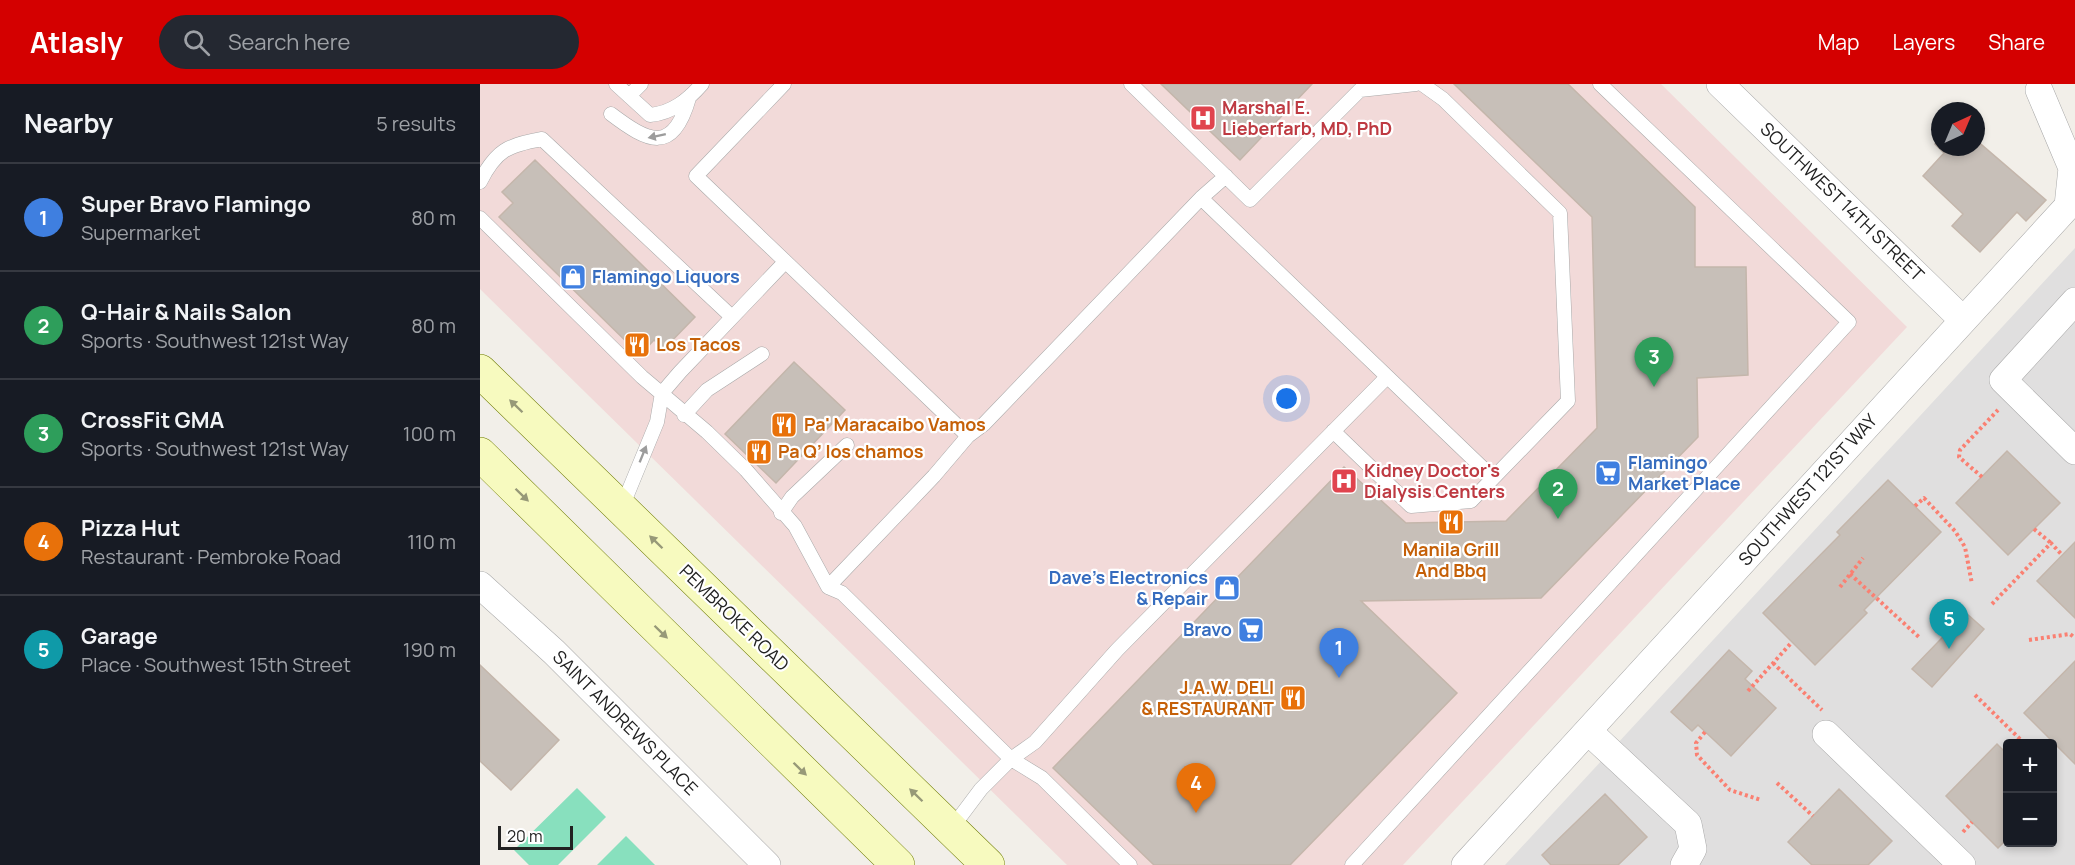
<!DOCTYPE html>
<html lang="en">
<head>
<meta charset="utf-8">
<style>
	body { margin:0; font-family:Manrope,sans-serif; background:#242831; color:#f1f3f6 }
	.controls { position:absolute; right:18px; bottom:18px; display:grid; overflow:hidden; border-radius:6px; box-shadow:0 3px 9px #0003 }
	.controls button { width:54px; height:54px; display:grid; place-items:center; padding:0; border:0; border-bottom:2px solid #363941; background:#171b24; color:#f1f3f6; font:30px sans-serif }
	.compass { position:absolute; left:1451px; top:18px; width:54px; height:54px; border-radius:50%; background:#171b24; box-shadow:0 3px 9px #0003; rotate:44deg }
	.scale { position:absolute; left:18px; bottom:15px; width:75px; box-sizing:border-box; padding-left:6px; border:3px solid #222; border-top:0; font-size:16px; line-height:21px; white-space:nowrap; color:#222; -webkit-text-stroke:4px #fff; paint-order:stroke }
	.you { position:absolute; left:807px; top:315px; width:21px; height:21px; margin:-15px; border:4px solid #fff; border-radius:50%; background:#1a73e8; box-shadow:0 0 0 9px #1a73e833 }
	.badge { display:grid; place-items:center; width:39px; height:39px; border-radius:50%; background:#d40000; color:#fff; font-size:20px; font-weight:700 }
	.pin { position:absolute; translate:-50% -50px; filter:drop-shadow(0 2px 3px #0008) }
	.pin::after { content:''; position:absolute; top:32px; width:21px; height:18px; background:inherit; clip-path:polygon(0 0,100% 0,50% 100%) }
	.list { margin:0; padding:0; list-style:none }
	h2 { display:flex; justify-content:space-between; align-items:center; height:78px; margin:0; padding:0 24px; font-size:26px }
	h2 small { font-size:20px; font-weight:400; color:#9ea1a6 }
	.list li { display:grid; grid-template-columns:39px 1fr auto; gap:18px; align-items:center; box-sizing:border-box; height:108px; padding:0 24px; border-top:2px solid #363941 }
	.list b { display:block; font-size:22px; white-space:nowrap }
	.list p { margin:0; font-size:20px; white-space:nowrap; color:#9ea1a6 }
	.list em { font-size:20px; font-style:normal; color:#9ea1a6 }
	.icon { flex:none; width:33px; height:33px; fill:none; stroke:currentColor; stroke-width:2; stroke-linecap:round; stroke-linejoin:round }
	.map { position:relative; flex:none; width:1595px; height:781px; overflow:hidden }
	header { display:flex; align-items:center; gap:36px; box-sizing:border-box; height:84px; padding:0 30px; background:#d40000; color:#fff }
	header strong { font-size:28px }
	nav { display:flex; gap:33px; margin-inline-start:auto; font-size:21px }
	.search { width:420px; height:54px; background:#242831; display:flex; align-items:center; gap:15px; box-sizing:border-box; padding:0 21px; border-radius:33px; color:#9ea1a6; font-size:22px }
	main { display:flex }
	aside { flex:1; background:#171b24 }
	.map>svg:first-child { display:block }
	.residential { fill:#e0dfdf; fill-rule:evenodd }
	.commercial { fill:#f2dad9 }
	.pitch { fill:#88e0be }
	.building { fill:#c7bfb8; stroke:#c4b6ab; stroke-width:1.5 }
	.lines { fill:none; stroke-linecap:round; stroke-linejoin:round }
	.service-casing { stroke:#a9a9a9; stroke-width:15 }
	.minor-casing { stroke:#a9a9a9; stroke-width:28 }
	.secondary-casing { stroke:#707d05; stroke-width:34 }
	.path { stroke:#fa8072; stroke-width:4; stroke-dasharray:3 3; stroke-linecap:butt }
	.service { stroke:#fff; stroke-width:14 }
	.minor { stroke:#fff; stroke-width:27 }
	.secondary { stroke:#f7fabf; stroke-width:33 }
	.oneway { fill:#9c9c9c }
	.oneway2 { fill:#979978 }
	.labels { text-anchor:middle; stroke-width:4.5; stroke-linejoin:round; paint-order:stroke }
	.health-label { font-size:18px; font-weight:bold; fill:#be3a42; stroke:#fff; text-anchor:start }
	.street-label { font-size:18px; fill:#222; stroke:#fff }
	.shop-label { font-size:18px; font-weight:bold; fill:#366cbe; stroke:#fff; text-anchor:start }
	.food-label { font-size:18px; font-weight:bold; fill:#c56008; stroke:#fff; text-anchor:start }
</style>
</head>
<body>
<header>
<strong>Atlasly</strong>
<div class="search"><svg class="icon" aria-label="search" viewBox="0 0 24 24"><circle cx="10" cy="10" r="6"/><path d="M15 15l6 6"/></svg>Search here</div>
<nav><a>Map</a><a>Layers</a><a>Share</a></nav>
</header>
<main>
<aside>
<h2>Nearby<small>5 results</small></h2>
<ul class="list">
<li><span class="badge" style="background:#3f7fe0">1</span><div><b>Super Bravo Flamingo</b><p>Supermarket</p></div><em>80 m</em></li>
<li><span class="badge" style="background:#2e9e5b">2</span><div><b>Q-Hair &amp; Nails Salon</b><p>Sports · Southwest 121st Way</p></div><em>80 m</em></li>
<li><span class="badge" style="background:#2e9e5b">3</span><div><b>CrossFit GMA</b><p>Sports · Southwest 121st Way</p></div><em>100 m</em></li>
<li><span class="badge" style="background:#e8710a">4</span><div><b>Pizza Hut</b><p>Restaurant · Pembroke Road</p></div><em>110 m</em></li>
<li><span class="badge" style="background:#0f9aa8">5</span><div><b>Garage</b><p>Place · Southwest 15th Street</p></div><em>190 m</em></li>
</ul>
</aside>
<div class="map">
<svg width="1595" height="781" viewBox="0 0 1595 781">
	<rect width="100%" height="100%" fill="#f2efe9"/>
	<path class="residential" d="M1595,164v617h-570l136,-147zM1528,660h44v98h-44z"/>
	<path class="commercial" d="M0,0h1181l246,243 -504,538h-336l-587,-576z"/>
	<path class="pitch" d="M97,704l29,29 -48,48h-29l-15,-15z
		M146,752l29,29h-58z"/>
	<path class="building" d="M681,0h151l-72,76z
		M974,0h114l127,123v60h51l2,108 -51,3 1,59 -157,161 -180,3 96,92 -167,172h-136l-101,-97 291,-301 62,56 100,-2 91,-93 -5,-211z
		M1460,55v8h36v-7l70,60 -20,21 -9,-9 -37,40 -28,-26 11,-12 -40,-38 21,-23 -9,-9z
		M55,76l160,157 -31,32 -10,-9 -14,15 -141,-138 14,-14 -11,-11z
		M314,278l51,48 -69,73 -51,-49z
		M1527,367l53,52 -52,52 -52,-52z
		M1408,396l53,52 -77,78 3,3 -52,52 -52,-52 77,-78 -3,-3z
		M1595,458v76l-38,-37z
		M1486,529l18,16 -52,58 -20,-18z
		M1249,566l23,21 -7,8 31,29 -45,48 -33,-31 -6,6 -21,-19z
		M1595,577v103l-51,-51z
		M0,581l79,75 -48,50 -31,-29z
		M1517,660l10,10v85l-9,9 -52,-52z
		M1359,705l53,52 -24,24h-56l-24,-23z
		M1125,710l42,43 -29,28h-67l-9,-10z"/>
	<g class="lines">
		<defs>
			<path id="service" d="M136,0l34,31c22,-2 38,-15 52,-31
				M304,0l-88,92 272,260
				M651,0l119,116 110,-110 56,-6
				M149,12l12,-12
				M131,30c37,28 62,41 78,-16
				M0,98c16,-32 28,-37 62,-43l190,178
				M721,114l292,280
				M0,134l162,159 65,55 39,38 49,56 33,61 14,6 169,166 31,19 88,87
				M204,331l23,-25 55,-36
				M853,347l78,75 60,-5 97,-100 -8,-188 -117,-114 -21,-15
				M142,423l35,-85 5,-29 18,-21 105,-110
				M301,429l11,-16 55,-52
				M348,503l106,-111 34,-40 16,-12 217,-226 25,-22
				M471,745l30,-40 30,-30 24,-17 82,-92 270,-273
				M872,781l497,-543 -249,-238"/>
			<path id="minor" d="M1240,0l243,236
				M1595,217l-72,79 72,71
				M0,501l74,67 213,213
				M1108,647l100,93 5,25 -9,16
				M1346,650l136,131
				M985,781l603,-659 4,-38 -33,-78"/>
			<path id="secondary" d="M0,287l508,494
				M0,370l418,411"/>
		</defs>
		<use href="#service" class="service-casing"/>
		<use href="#minor" class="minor-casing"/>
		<use href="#secondary" class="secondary-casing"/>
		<path class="path" d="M1502,393l-23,-20 1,-7 38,-40
			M1435,422l9,-8 31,33 10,16 7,37
			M1554,445l17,14
			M1370,490l70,64
			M1360,503l23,-29
			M1512,520l59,-61 11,12
			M1549,556l41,-6 5,4
			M1293,579l49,47
			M1268,607l44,-49
			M1495,611l50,49
			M1225,648l-9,11 1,12 33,35 31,10
			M1567,660l3,-5
			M1297,699l36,33
			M1483,748l9,-10"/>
		<use href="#service" class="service"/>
		<use href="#minor" class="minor"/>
		<use href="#secondary" class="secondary"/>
	</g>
	<defs><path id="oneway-solid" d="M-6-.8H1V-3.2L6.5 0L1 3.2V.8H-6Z" transform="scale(1.5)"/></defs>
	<g class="oneway">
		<use href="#oneway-solid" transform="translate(177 52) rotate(168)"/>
		<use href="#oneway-solid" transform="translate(163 370) rotate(-68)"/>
	</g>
	<g class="oneway2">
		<use href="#oneway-solid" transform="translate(36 322) rotate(-136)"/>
		<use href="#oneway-solid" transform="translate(42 411) rotate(44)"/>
		<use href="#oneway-solid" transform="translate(176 458) rotate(-136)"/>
		<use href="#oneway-solid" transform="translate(181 548) rotate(44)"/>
		<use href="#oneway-solid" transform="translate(320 685) rotate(44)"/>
		<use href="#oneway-solid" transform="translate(436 711) rotate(-136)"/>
	</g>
	<defs>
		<symbol id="hospital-square" viewBox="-11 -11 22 22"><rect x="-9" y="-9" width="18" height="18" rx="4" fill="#e0444e" stroke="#fff"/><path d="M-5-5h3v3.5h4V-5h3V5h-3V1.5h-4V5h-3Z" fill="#fff"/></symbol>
		<symbol id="shop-square" viewBox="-11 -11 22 22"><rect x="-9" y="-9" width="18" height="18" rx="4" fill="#3f7fe0" stroke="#fff"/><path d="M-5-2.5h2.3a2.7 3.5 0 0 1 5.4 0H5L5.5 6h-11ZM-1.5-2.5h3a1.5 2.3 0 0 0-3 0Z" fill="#fff"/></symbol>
		<symbol id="restaurant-square" viewBox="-11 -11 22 22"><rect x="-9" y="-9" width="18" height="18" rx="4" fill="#e8710a" stroke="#fff"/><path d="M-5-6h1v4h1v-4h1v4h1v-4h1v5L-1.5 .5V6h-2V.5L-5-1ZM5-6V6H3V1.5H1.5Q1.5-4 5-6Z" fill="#fff"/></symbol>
		<symbol id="supermarket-square" viewBox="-11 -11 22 22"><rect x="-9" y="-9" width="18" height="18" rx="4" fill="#3f7fe0" stroke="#fff"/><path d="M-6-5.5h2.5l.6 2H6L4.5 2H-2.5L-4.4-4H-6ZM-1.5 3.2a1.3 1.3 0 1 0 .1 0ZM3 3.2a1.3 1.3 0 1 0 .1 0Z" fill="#fff"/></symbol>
	</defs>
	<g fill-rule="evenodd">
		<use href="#hospital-square" x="708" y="19" width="30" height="30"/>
		<use href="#shop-square" x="78" y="178" width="30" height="30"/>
		<use href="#restaurant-square" x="142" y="246" width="30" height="30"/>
		<use href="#restaurant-square" x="289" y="326" width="30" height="30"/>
		<use href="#restaurant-square" x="264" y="353" width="30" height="30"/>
		<use href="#supermarket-square" x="1113" y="374" width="30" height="30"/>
		<use href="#hospital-square" x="849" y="382" width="30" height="30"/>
		<use href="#restaurant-square" x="956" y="423" width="30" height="30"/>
		<use href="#shop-square" x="732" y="489" width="30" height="30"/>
		<use href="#supermarket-square" x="756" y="531" width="30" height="30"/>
		<use href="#restaurant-square" x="798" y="599" width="30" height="30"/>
	</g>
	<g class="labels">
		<g class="health-label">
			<text x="742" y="30">Marshal E.<tspan x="742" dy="21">Lieberfarb, MD, PhD</tspan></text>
			<text x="884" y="393">Kidney Doctor's<tspan x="884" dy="21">Dialysis Centers</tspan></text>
		</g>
		<g class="street-label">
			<text transform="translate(1362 118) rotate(44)" y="6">SOUTHWEST 14TH STREET</text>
			<text transform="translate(1328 406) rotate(-48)" y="6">SOUTHWEST 121ST WAY</text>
			<text transform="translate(254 534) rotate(44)" y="6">PEMBROKE ROAD</text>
			<text transform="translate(145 639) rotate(45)" y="6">SAINT ANDREWS PLACE</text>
		</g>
		<g class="shop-label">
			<text x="112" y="199">Flamingo Liquors</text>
			<text x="1148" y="385">Flamingo<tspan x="1148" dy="21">Market Place</tspan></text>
			<text x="728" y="500" text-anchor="end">Dave's Electronics<tspan x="728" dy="21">&amp; Repair</tspan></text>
			<text x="752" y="552" text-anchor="end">Bravo</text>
		</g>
		<g class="food-label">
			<text x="176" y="267">Los Tacos</text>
			<text x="324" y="347">Pa' Maracaibo Vamos</text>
			<text x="298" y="374">Pa Q’ los chamos</text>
			<text x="971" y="472" text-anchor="middle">Manila Grill<tspan x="971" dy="21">And Bbq</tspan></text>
			<text x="794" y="610" text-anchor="end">J.A.W. DELI<tspan x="794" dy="21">&amp; RESTAURANT</tspan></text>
		</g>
	</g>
</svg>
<div class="controls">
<button>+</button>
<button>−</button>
</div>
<svg class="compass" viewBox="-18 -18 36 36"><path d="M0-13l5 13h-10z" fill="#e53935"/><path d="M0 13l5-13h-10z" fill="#9ea1a6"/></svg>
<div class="scale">20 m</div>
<div class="you"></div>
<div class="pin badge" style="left:859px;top:594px;background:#3f7fe0">1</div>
<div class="pin badge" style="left:1078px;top:435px;background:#2e9e5b">2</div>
<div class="pin badge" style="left:1174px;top:303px;background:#2e9e5b">3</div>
<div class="pin badge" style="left:716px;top:729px;background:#e8710a">4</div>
<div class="pin badge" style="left:1469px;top:565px;background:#0f9aa8">5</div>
</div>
</main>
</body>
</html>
